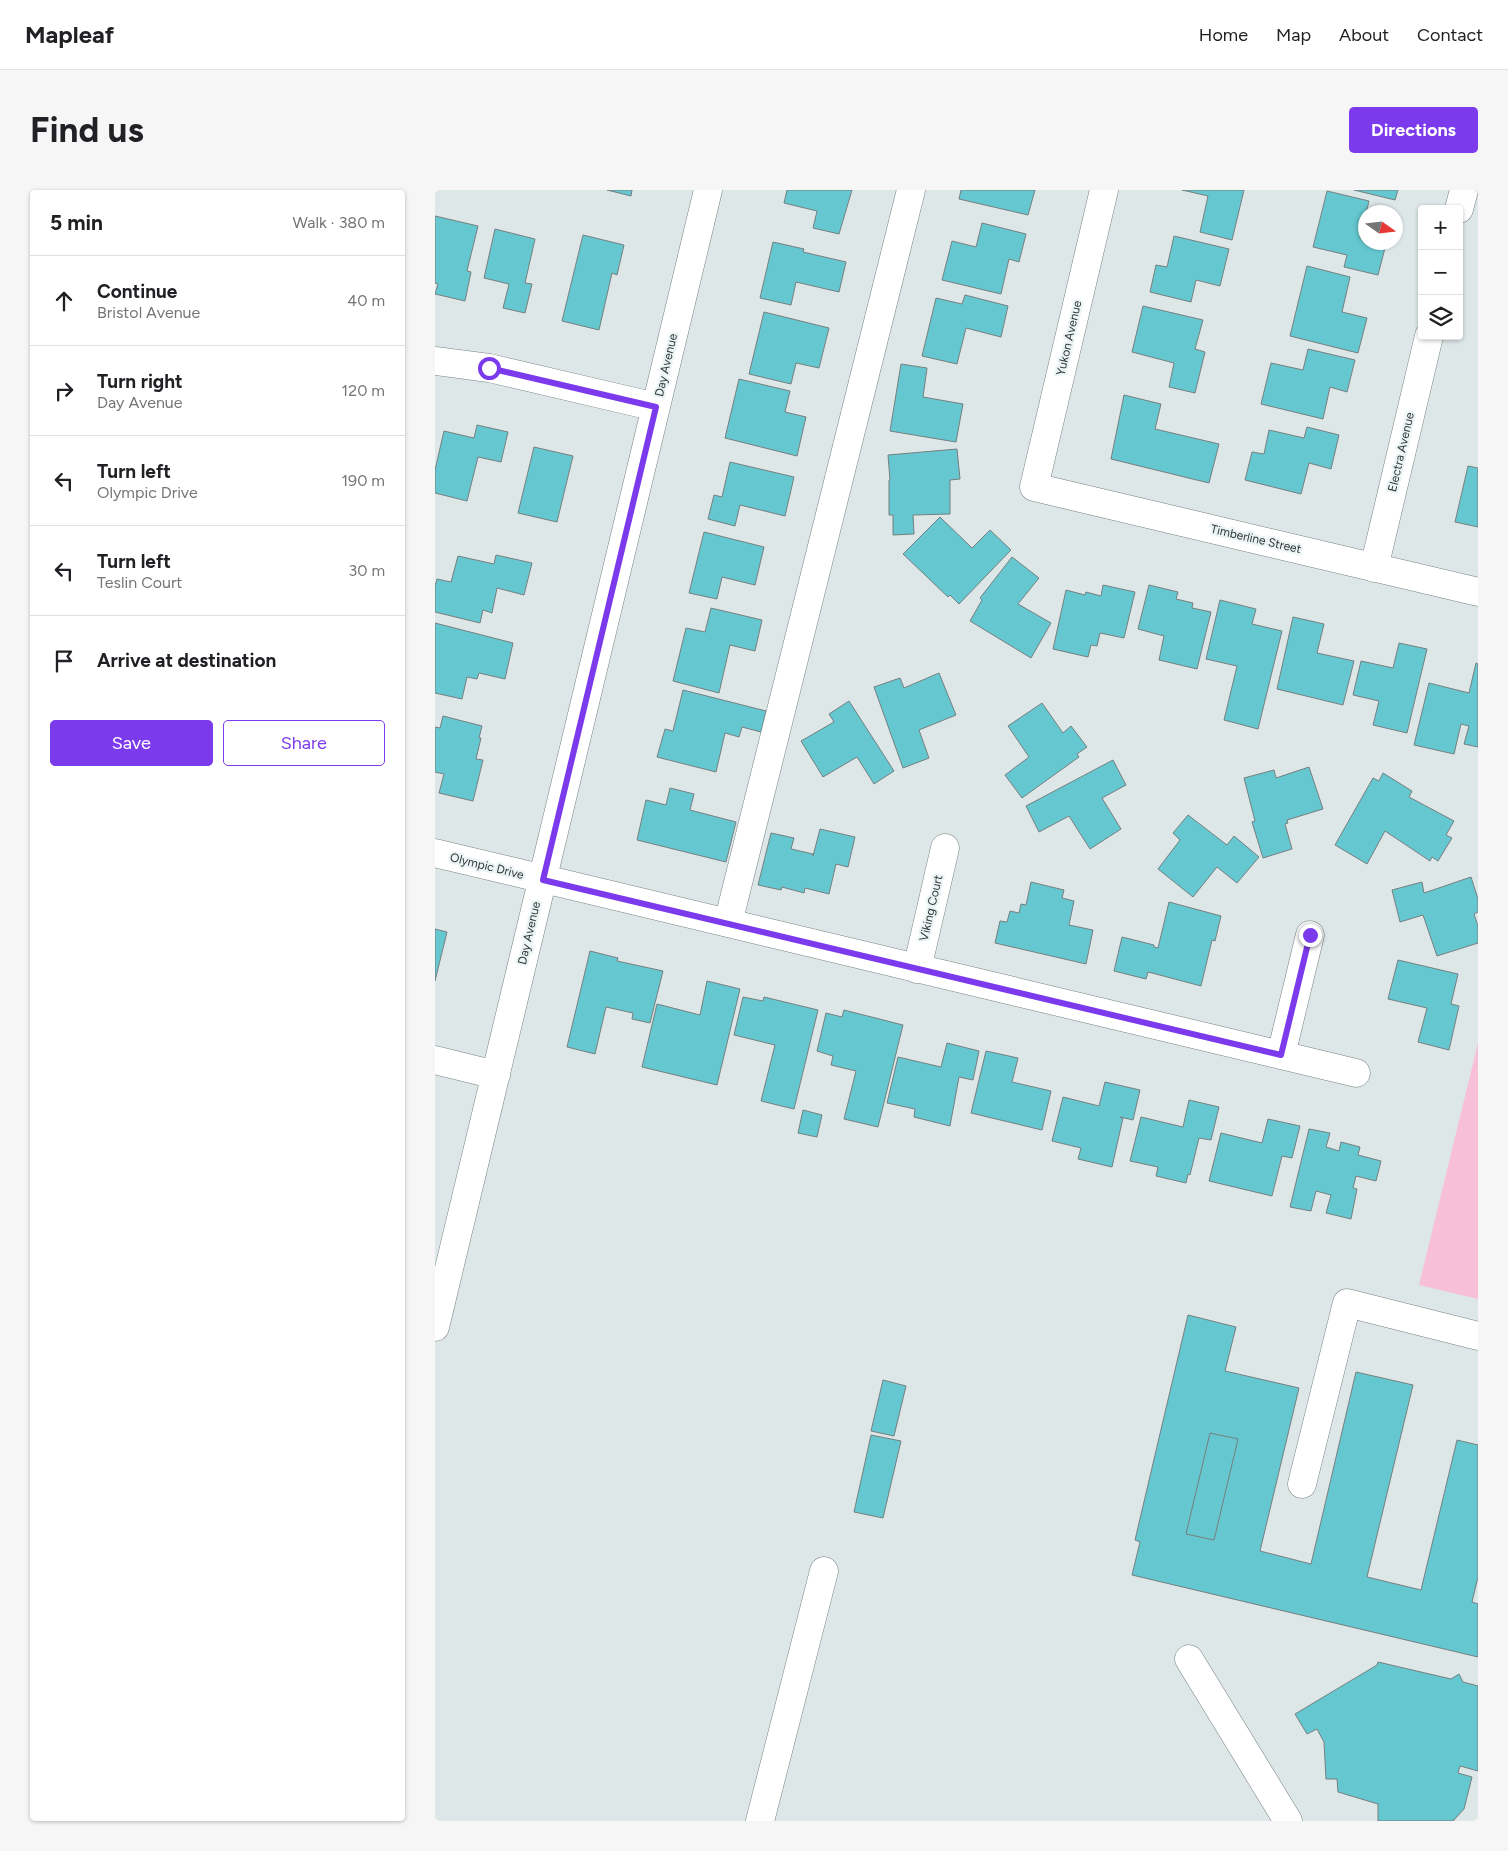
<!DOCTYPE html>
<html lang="en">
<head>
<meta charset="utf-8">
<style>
	body { margin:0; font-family:Figtree,sans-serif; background:#f6f6f6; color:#202124 }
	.controls { position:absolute; right:15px; top:15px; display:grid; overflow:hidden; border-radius:5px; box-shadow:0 1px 4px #0004 }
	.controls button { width:45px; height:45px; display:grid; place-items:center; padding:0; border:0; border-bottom:1px solid #e0e0e0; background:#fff; color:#202124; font:25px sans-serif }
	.compass { position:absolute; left:923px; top:15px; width:45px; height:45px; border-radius:50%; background:#fff; box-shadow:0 1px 4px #0004; rotate:104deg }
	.stop { position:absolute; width:15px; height:15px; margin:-11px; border:4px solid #7c3aed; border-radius:50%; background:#fff }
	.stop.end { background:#7c3aed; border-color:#fff; box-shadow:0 1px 5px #0008 }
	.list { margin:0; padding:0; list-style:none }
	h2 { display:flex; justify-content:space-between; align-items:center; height:65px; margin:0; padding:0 20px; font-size:21px }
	h2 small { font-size:16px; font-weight:400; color:#757577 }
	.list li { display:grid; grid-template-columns:32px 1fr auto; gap:15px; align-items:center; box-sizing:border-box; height:90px; padding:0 20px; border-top:1px solid #e0e0e0 }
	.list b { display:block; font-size:19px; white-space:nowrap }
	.list p { margin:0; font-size:16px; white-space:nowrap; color:#757577 }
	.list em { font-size:16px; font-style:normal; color:#757577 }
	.actions { display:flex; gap:10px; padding:15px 20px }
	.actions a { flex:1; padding:11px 0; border:1px solid #7c3aed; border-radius:5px; text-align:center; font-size:18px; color:#7c3aed }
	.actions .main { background:#7c3aed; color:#fff }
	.icon { flex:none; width:28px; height:28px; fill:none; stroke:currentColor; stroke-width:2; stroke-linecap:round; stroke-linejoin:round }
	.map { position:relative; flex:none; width:1043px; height:1631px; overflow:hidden; border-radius:5px }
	header { display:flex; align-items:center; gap:30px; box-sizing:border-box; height:70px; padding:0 25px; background:#fff; border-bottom:1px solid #e0e0e0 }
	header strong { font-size:24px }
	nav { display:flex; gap:28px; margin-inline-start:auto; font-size:18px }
	.intro { display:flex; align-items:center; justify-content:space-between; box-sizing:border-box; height:120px; padding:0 30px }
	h1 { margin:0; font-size:35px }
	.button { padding:12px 22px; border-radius:5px; background:#7c3aed; color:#fff; font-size:18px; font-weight:700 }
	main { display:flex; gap:30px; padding:0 30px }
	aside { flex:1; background:#fff; border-radius:5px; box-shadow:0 1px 4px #0004 }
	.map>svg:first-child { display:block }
	.green { fill:#f8bfd8 }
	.building { fill:#65c7cf; stroke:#767f80 }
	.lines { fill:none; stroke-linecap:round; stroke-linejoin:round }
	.minor-casing { stroke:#788182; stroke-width:29 }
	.minor { stroke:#fff; stroke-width:28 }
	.route { stroke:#7c3aed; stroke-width:6 }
	.labels { text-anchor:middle; stroke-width:4.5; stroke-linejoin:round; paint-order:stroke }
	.street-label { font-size:12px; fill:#303434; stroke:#eaf4f5 }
</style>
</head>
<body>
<header>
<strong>Mapleaf</strong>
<nav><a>Home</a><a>Map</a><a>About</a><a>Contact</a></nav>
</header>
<div class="intro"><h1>Find us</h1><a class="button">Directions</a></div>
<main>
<aside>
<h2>5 min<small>Walk · 380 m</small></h2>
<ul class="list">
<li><svg class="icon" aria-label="ahead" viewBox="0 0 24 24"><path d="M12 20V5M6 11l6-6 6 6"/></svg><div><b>Continue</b><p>Bristol Avenue</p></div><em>40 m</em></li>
<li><svg class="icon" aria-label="right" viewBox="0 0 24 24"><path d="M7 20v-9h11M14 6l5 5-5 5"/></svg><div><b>Turn right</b><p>Day Avenue</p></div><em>120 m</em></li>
<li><svg class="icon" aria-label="left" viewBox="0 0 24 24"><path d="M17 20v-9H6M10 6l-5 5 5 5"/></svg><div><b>Turn left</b><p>Olympic Drive</p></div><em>190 m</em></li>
<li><svg class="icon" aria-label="left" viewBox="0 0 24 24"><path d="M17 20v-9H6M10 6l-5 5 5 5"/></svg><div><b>Turn left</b><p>Teslin Court</p></div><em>30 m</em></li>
<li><svg class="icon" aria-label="arrive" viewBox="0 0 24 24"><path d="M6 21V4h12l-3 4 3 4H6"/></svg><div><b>Arrive at destination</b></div></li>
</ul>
<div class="actions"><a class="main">Save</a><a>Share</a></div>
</aside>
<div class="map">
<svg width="1043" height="1631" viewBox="0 0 1043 1631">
	<rect width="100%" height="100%" fill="#dde7e8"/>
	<path class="green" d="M1043,853v256l-59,-14z"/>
	<path class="building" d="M172,0h25l-1,6z
		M352,0h65l-13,44 -26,-6 4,-17 -33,-8z
		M526,0h74l-7,25 -69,-16z
		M747,0h62l-12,50 -32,-8 8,-36z
		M919,0h44l-3,10z
		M892,1l42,10 -9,37 6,1v3l20,2 -8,31 -34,-8 3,-12 -34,-8z
		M0,26l43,10 -11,45 4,1 -6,29 -30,-7 3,-10 -3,-1z
		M547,33l44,11 -7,28 -10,-3 -8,35 -59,-14 10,-39 24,6z
		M60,39l40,10 -10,44 7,1 -7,29 -22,-5 6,-24 -25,-6z
		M148,45l41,10 -7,30 -5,-2 -13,57 -37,-9z
		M739,46l55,13 -9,37 -24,-6 -5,22 -41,-10 6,-27 11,2z
		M338,52l31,7 -1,3 43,10 -7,30 -43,-10 -5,23 -31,-7z
		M872,76l43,11 -8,35 25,6 -9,35 -68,-17z
		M530,105l43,11 -7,31 -35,-9 -9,36 -35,-8 14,-58 26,6z
		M708,116l60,14 -8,29 10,3 -10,41 -26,-6 5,-24 -42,-11z
		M329,122l65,16 -10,40 -23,-5 -5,21 -42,-10z
		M873,159l47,11 -8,32 -17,-5 -7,32 -62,-15 10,-41 32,7z
		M466,174l26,4 -4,29 40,7 -7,38 -66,-11z
		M304,189l51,12 -5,21 21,5 -9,39 -72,-18z
		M689,205l37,9 -6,25 64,15 -10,39 -98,-24z
		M42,235l31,7 -7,30 -23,-5 -11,44 -32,-8v-23l9,-39 30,7z
		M872,237l32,8 -8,34 -22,-6 -8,31 -56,-14 7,-28 12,2 5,-24 35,8z
		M99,257l39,9 -16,66 -39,-9z
		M522,259l3,30 -10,1v34l-37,1 1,19 -21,1v-20h-4v-35h1l-2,-25z
		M295,272l64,15 -9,39 -45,-11 -5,21 -27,-7 6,-24 8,2z
		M1033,276l10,2v59l-23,-5z
		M505,327l32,31 18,-18 21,20 -52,54 -9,-9 -2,2 -45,-43z
		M269,342l60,15 -9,38 -33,-8 -5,22 -28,-6z
		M61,365l36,8 -8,32 -27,-7 -5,25 -9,-3 -3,13 -45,-11v-26l2,-7 14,3 7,-26 36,8z
		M577,367l27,21 -21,26 33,19 -20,35 -61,-37 12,-21 -2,-2z
		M668,395l32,7 -11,46 -24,-5 -3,13 -6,-1 -3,12 -35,-8 13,-59 19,5 1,-3 15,4z
		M714,395l29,7 -2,7 17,4 -1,5 19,4 -14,57 -38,-9 5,-24 -26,-7z
		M785,410l36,9 -4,15 30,7 -24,98 -34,-9 13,-54 -31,-7z
		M276,418l51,12 -7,31 -25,-6 -11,48 -46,-12 13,-53 19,4z
		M858,427l31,7 -7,29 37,8 -11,44 -66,-16z
		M0,433l78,20 -8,36 -26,-6 -2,6 -10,-2 -5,22 -27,-6z
		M964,453l28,6 -20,84 -34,-8 6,-24 -26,-6 8,-34 32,7z
		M1041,473l2,1v83l-14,-3 5,-18 -8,-2 -7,30 -40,-9 15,-62 40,10z
		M504,483l17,42 -37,15 10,28 -26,10 -29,-81 26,-9 4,10z
		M248,500l83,21 -5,21 -19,-5 -3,10 -14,-4 -9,39 -59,-15 8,-28 8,2z
		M414,511l45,70 -20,13 -17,-27 -34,20 -22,-36 33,-19 -5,-8z
		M607,513l21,30 8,-7 16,21 -10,7 2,3 -57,41 -17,-23 24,-18 -21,-31z
		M8,526l39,10 -3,12h2l-5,21 7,1 -10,41 -34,-8 5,-19 -9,-2v-45l5,1z
		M678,570l13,25 -24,13 19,31 -31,20 -21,-33 -30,16 -13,-26z
		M874,577l14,42 -36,11 1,3 -3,1 7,25 -29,9 -11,-36 3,-1 -11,-43 30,-8 2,8z
		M948,583l29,18 -3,6 45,24 -8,14 6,3 -14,23 -6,-4 -2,4 -45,-30 -18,33 -32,-19 38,-67 6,3z
		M235,598l24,6 -4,16 46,12 -10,40 -89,-22 9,-40 20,5z
		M753,625l39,30 7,-9 25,21 -22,26 -20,-16 -24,30 -35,-28 22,-29 -7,-7z
		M385,639l35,8 -7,30 -12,-3 -7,30 -24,-6 -1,5 -22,-6 -1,3 -23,-5 13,-52 23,5 -3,11 22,5v2z
		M1036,687l7,22v13l-4,2 4,12v17l-41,13 -14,-41 -23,7 -8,-32 30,-8 2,11z
		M596,692l33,8 -2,8 12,3 -5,24 24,5 -7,34 -91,-21 5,-22 7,1 3,-11 9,2 2,-9 5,1z
		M734,712l52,14 -6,25 -3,-1 -11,46 -49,-13 -4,-1 -2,7 -32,-8 8,-34 32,8v2l4,1z
		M0,739l12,3 -12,49z
		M155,761l28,7 -1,3 46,10 -13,52 -18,-4 1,-6 -27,-6 -11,47 -28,-7z
		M963,770l60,14 -7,30 8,2 -10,44 -31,-8 9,-34 -39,-9z
		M272,791l33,8 -23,96 -75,-18 15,-63 43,11z
		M308,807l20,4 1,-4 54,13 -24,99 -33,-8 14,-56 -41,-10z
		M409,820l59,15 -25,102 -34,-8 12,-48 -25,-6 2,-9 -16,-5 9,-38 16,4z
		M512,853l32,8 -6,29 -14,-3 -9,49 -36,-9 1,-8 -28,-6 11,-46 43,10z
		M551,861l32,7 -6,24 39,9 -9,39 -71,-17z
		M670,892l35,8 -7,30 -13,-3 3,1 -11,49 -34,-8 3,-11 -29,-7 11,-44 36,9z
		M754,910l30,7 -8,33 -12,-2 -9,37 -2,-1 -2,9 -30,-7 2,-9 -28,-6 11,-44 42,10z
		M368,920l19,5 -5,22 -19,-4z
		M833,929l32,7 -8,32 -10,-2 -10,40 -63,-15 12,-48 41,10z
		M874,939l21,4 -4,14 13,4 2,-9 19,5 -2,8 23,6 -5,20 -20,-5 -3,12 4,1 -6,30 -25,-6 5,-18 -15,-4 -5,20 -21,-4z
		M753,1125l48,12 -11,44 74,17 -39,163 51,13 45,-192 57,13 -46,192 54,13 36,-150 21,5v132l-6,25 6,2v53l-346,-82 8,-33 -5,-2z
		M448,1190l23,6 -12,50 -23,-5z
		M775,1243l28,6 -24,101 -28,-6z
		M436,1245l30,6 -18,77 -29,-6z
		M943,1472l73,17 8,-5 4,8 15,4v85l-18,-5 -2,7 14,4 -8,32 -11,12h-75v-17l-40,-12 -1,-13h-11l-2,-37 -7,-13 -10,5 -12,-20 82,-49z"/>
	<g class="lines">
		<defs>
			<path id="minor" d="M669,0l-70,297 444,105
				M1024,19l5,-19
				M0,171l54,7 167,39
				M939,378l55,-232
				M0,663l921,220
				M293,733l183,-733
				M482,779l28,-121
				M846,865l29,-120
				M0,870l61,15
				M0,1137l273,-1137
				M867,1294l45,-181 131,33
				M754,1469l99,162
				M325,1631l64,-250"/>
		</defs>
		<use href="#minor" class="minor-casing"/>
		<use href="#minor" class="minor"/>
	</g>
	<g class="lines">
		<path class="route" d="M54,178l167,39 -113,473 738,175 29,-120"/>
	</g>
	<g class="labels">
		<g class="street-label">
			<text transform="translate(634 148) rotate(-77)" y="4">Yukon Avenue</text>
			<text transform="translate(231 175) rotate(-77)" y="4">Day Avenue</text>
			<text transform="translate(966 262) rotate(-77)" y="4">Electra Avenue</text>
			<text transform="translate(821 349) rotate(13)" y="4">Timberline Street</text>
			<text transform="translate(52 676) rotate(14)" y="4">Olympic Drive</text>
			<text transform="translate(496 718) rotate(-77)" y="4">Viking Court</text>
			<text transform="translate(94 743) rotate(-77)" y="4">Day Avenue</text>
		</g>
	</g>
</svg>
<div class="controls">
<button>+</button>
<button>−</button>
<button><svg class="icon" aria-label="layers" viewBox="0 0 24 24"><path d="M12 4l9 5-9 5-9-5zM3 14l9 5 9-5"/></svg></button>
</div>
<svg class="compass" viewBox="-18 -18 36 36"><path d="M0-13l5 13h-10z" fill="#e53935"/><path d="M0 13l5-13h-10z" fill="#757577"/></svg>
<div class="stop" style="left:54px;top:178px"></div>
<div class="stop end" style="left:875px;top:745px"></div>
</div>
</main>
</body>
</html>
